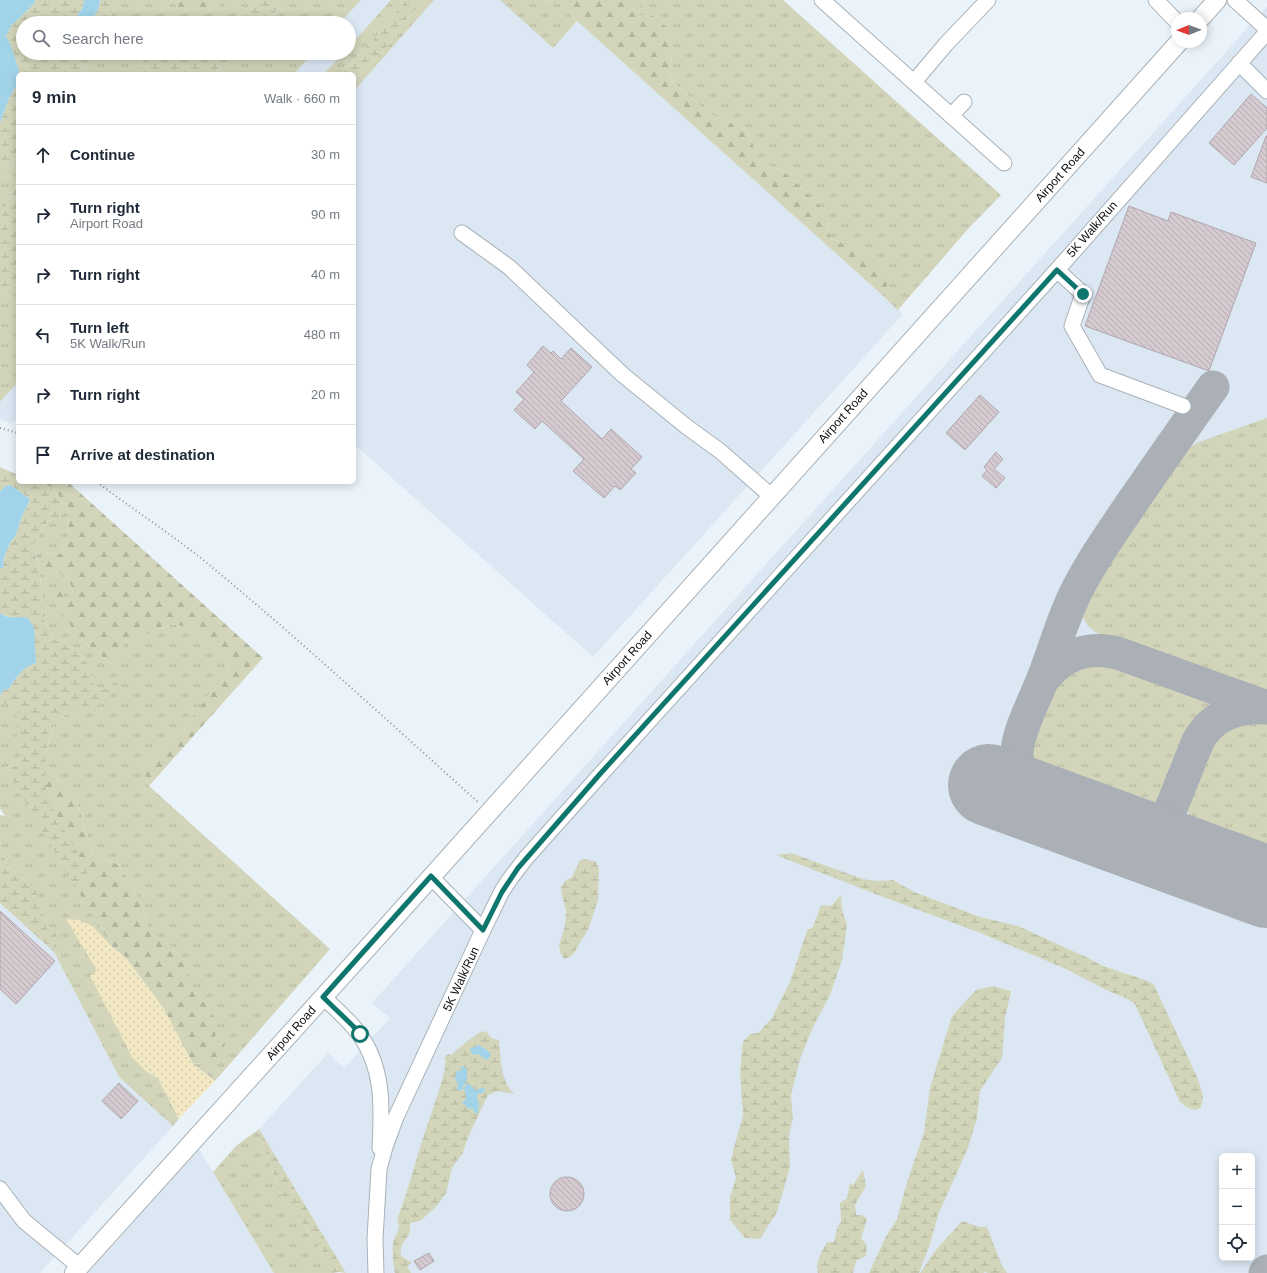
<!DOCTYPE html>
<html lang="en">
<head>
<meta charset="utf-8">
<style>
	body { margin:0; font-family:Helvetica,sans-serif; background:#f6f6f7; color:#1f2937 }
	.controls { position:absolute; right:12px; bottom:12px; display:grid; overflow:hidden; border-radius:6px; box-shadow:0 2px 10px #0003 }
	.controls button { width:36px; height:36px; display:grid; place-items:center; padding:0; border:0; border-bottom:1px solid #e0e1e3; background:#fff; color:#1f2937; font:20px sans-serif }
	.compass { position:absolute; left:1171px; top:12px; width:36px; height:36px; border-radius:50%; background:#fff; box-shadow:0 2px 10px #0003; rotate:269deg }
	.stop { position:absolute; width:12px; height:12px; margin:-9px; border:3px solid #0f766e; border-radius:50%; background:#fff }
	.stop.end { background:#0f766e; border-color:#fff; box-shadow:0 1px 4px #0008 }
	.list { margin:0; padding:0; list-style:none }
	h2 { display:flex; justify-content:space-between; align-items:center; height:52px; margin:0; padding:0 16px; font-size:17px }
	h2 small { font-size:13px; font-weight:400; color:#747a83 }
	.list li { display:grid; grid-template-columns:26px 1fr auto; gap:12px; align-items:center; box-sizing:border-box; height:60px; padding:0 16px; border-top:1px solid #e0e1e3 }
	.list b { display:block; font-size:15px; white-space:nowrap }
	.list p { margin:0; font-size:13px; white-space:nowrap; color:#747a83 }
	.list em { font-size:13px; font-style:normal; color:#747a83 }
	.icon { flex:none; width:22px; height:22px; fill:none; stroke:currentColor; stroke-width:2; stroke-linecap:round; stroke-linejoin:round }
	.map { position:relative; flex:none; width:1267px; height:1273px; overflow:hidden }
	.search { position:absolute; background:#fff; box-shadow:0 2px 10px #0003; left:16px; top:16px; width:340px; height:44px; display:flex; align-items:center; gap:10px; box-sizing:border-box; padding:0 14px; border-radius:22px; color:#747a83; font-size:15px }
	.panel { position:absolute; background:#fff; box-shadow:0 2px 10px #0003; left:16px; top:72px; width:340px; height:412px; border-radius:6px }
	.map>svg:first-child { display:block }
	.built { fill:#dbe8f4; fill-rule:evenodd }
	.grass { fill:url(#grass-tufts) }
	.forest { fill:url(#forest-firs) }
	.wetland { fill:url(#wetland-marsh) }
	.sand { fill:url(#sand-dots) }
	.water { fill:#a2d4e9 }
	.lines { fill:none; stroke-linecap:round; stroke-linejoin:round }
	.taxiway { stroke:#aab0b6; stroke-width:33 }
	.runway { stroke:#aab0b6; stroke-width:82 }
	.building { fill:url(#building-back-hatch); stroke:#b0a7ad }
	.minor-casing { stroke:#a9b1b7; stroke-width:17 }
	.major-casing { stroke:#a9b1b7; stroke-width:20 }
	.path { stroke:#8d9297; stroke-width:2; stroke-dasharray:1 3; stroke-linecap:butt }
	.minor { stroke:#fff; stroke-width:15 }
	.major { stroke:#fff; stroke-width:18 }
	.route { stroke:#0f766e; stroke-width:5 }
	.labels { text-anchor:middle; stroke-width:3.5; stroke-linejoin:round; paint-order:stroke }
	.street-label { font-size:12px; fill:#0a0c0e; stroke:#fff }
</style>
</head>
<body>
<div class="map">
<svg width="1267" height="1273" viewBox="0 0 1267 1273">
	<defs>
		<pattern id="grass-tufts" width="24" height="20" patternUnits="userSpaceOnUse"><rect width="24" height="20" fill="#d2d5ba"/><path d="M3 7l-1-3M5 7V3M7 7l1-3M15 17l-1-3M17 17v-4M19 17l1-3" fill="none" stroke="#b3b69f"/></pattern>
		<pattern id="forest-firs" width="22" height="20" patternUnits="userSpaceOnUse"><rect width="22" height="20" fill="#d2d5ba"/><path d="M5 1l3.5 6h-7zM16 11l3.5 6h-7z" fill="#b3b69f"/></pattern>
		<pattern id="wetland-marsh" width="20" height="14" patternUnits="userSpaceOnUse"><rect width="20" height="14" fill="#d2d5ba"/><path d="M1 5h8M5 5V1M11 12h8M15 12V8" fill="none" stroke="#b3b69f"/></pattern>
		<pattern id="sand-dots" width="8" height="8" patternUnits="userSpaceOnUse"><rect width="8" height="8" fill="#f2e8c3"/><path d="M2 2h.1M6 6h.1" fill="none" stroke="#cec6a6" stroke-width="1.8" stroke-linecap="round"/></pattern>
		<pattern id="building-back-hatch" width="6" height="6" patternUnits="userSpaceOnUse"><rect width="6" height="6" fill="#d4cad0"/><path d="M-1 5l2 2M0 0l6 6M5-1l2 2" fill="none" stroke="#b5acb1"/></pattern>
	</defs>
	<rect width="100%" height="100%" fill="#ebf3fa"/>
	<path class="built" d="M361,0h30l-42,47v-24h-9z
		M434,0h66l53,47 24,-26 326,293 -310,343 -239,-213v-353z
		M1267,6v1267h-921l-87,-144 69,-76 16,15 46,-50 -18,-15zM1222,1156h30v102h-30z
		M313,53h30l-19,21h-30z
		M18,382v34l-7,8 -11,-5v-17z
		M0,903l54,49 65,125 54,49 -133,147h-40z
		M199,1149l75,124h-186z"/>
	<path class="grass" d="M117,0h53l7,6 42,1v-7h39l-24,18 -10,5h-78l-18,-2 -21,2z
		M287,0h74l-21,23h-76z
		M391,0h15l-30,37 -35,37h-17l19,-21h6v-6z
		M425,0h9l-80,91v-10l29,-30 21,-29z
		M500,0h44l17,4 16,17 -24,27z
		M643,0h140l218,195 -34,35 -69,80 -17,-16 7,-10 -34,-36 -24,-10 -3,-26 -45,-42 -21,-6 -14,-34 -38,-16 -40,-36 3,-23 -34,-39z
		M93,53h61l-11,7 -10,14h-52l5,-6z
		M235,53h78l-19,21h-79z
		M18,151v31l-18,37v-42l6,-10 6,-1z
		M18,283v99l-18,20v-110z
		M1267,418v278l-170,-63c-8,-5 -16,-14 -15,-24 1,-11 9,-22 14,-31 22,-39 50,-76 75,-114h2l14,-16 12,-6z
		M63,501l6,11 -1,28 -8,14 -11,-1 -13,3 -3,-11 15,-24 11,-3z
		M56,571l12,7 5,13 -6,10 -11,4 26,35 29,24 14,-21 46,-19 22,4 36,37 -1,10 -22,23 -25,37 -25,15 -14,16 7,20 181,163 -115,132 -22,-17 11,-1 11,-26 -10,-34 -18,-19v-21l-14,-15 -25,-18 -6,-26 -23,-39 -26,-11 -15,-48 -17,-25 -16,-12v-15l10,-32 62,-40 -14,8 -7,-1 -9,-26 -11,-13 -24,-12 -9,-21 -3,-44 7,1z
		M1094,661h14l7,2 108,40 -20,12 -11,12 -30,73 -14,8 -11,1 -96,-35c-8,-4 -13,-11 -13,-20 -1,-13 21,-67 30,-76 9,-10 24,-15 36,-17z
		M2,702h6l8,7 1,8v15l4,23 -3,10 -13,3 108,180 -21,-22 5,45 -6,5 41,80 15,16 11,6 21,41 -6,7 -54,-49 -65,-125 2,-17 -8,-4 -12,-41 -29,-25 -7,-23v-27l5,1 -5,-8v-105z
		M1244,720l23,1v135l-65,-23 -12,-11 -3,-16 22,-59 9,-14z
		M259,1129l4,16 15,41v6l13,15 30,43 11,23h-58l-61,-101 23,-26z"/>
	<path class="forest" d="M170,0h49v7l-20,8 -22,-9z
		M544,0h99l-5,16 12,-2 19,15 3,26 -3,23 40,36 38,16 14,34 21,6 45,42 3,26 24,10 28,22 6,14 -7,10 -304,-273 -16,-17z
		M38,482h30l195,176 -114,128 -7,-20 14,-16 25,-15 25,-37 22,-23 1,-10 -36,-37 -22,-4 -46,19 -14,21 -29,-24 -18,-23 -8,-12 -1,-12 5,-4 7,12 6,-10 -5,-13 -12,-7 -9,3 -7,-1 -4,-17 13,-3 11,1 8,-14 1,-28 -6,-11 -12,-14z
		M45,769l16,12 17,25 15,48 26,11 23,39 6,26 25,18 14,15v21l18,19 13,19 -3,15 10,2c0,20 -15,23 -32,25l-31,-58 -36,-48 -13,-10 -35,-57 10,-11 -43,-87z"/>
	<path class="wetland" d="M35,0h49l-1,7 -11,16h-49v30h46l1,3h3l4,-3h16l-7,15 -5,6h-62v-4l-13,-34 5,-10 23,-22z
		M100,0h17l-10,23 21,-2 18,2h-55l8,-16z
		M258,0h29l-23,23h-40l10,-5z
		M406,0h19l-21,22 -21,29 -29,30v-7h-13l35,-37z
		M154,53h81l-20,21h-82l10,-14z
		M18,83v68l-6,15 -6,1 -6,10v-54l9,-25z
		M18,182v101l-18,9v-73z
		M0,467l18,8v7h20l13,5 12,14 -4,17 -11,3 -15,24 7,28 3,44 9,21 24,12 11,13 9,26 7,1 15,-9 -4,11 -23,19 -11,-5 -25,16 -10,32 1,39 15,31 25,44 2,12 -10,11 -73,-123 13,-3 3,-10 -4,-23v-15l-1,-8 -8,-7 -8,1v-7l3,-6 6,-1c8,-13 12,-21 27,-26l-1,-16 -24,-30 -9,-2 -2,-2v-45l3,-1 1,-10 6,-14 6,-8 6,-19 6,-12 2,-5 -18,-13 -8,1 -4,5z
		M0,842l7,23 29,25 12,40 9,4 -3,18 -54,-49z
		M791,853l72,26 13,2 17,-1 21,12 66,25 38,9 70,32 15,8 45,15 6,4 44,94 5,17 -2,11 -5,3 -8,-2 -8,-6 -45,-98 -7,-5 -22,-9 -42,-22 -86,-36 -95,-35 -107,-42z
		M586,859l10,3 3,6 -1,32 -10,30 -16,26 -8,3 -4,-7 -1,-7 6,-19 1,-16 -4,-14 -1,-9 4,-6 7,-4 8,-17z
		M841,895l1,14 5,16 -5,35 -12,35 -17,32 -13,32 -9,36 2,23 -4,18 1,31 -13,45 -17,27 -15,-1 -15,-18v-23l6,-19 -5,-19 12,-44 -3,-43 3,-30 7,-8 8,-1 14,-15 18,-36 17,-52 6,-3 8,-22 10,1z
		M993,986l18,5 -6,27 -3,40 -22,33 -3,27 -9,30 -30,67 -7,26 -12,32h-50l16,-35 12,-19 11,-40 16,-46 6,-45 22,-72 24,-26z
		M482,1031l6,2c2,5 6,7 11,7 2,17 1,43 16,54l-18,-3 -9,4 -18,38 -8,21 -10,14 -6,25 -11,15 -15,13 -10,2c0,4 0,8 -1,11 -5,10 -9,8 -8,22l11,7 -5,3 4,7h-16c-2,-10 -3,-19 -2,-29 1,-11 10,-13 4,-24 12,-31 19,-63 30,-94 7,-22 16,-43 19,-65l-2,-3 4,-4 3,1 14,-12z
		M259,1129l87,144 -7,-1 -7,1 -11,-23 -30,-43 -13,-15v-6l-15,-41z
		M863,1170l3,16 -11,19 1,10h6l5,4 -6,19 6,7 -1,11 -10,5 -3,12h-35l-1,-8 3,-10 7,-13h7l3,-14 4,-7 -1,-18 7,-5 3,-15 3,2z
		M962,1221l17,6h8l15,39 5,7h-20l-2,-2 -1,2h-64l15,-22z"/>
	<path class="sand" d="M66,919l13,1 13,6 21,22 13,10 36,48 31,58 22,17 -36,38 -21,-41 -11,-6 -15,-15 -42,-81 7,-5z"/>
	<path class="water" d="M0,0h35l-1,4 -23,22 -5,10 4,7 9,27v4h-1v9l-9,15 -9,25z
		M84,0h16l-1,7 -8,16h-19l11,-16z
		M9,485l3,1 18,13 -2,5 -6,12 -6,19 -6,8 -6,14 -1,11h-3v-76l4,-5z
		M0,613c7,6 18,4 27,4l7,10 2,36c-14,5 -20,14 -27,26l-6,1 -3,6z
		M479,1045l8,5 4,5 -4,5 -8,-5 -1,-2 -2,2 -4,-1 -2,-5z
		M463,1066l4,3v11l-4,6 1,2 3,-5 6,4 2,4 9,-4 1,4 -3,2h-4l-1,4 2,8 -1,9 -4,-2 -1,-3 -6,-1 -1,-3 -4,-1 4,-6 -1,-8 -3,-1 -3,2 -2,-1 1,-6 -3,-5 2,-8 6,-1 -3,-3z"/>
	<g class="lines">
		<path class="taxiway" d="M1042,681c20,-27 49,-37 81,-26l144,52
			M1028,799c-4,-15 -12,-31 -11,-47 1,-21 17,-51 25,-71 11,-28 19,-57 32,-85 16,-33 37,-62 57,-92 27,-39 54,-78 82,-117
			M1156,846l42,-105c14,-26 41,-35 69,-33
			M1265,1273l2,-2"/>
		<path class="runway" d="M989,785l278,102"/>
	</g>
	<path class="building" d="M1251,94l16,14v20l-33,37 -25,-22z
		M1266,136h1v47l-16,-6z
		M1129,206l39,15 3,-9 85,31 -47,128 -124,-45z
		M543,346l8,7 2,-2 8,8 10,-11 21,19 -31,34 41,38 9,-10 31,28 -11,12 5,4 -16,17 -5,-4 -11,12 -31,-27 11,-12 -42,-38 -7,8 -21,-19 10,-11 -8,-7 18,-20 -7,-7z
		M980,395l19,17 -34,38 -19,-17z
		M996,452l7,7 -9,10 11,9 -9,10 -14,-12 5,-6 -3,-3z
		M0,911l55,50 -39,43 -16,-15z
		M119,1083l19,18 -17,18 -19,-18z
		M550 1194a17 17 0 1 1 34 0a17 17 0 1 1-34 0Z
		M429,1253l5,8 -14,9 -6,-9z"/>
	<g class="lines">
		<defs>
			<path id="minor" d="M822,0l182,163
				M1156,0l21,22
				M1235,0l32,29
				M1239,63l28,28
				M914,82l32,-38 42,-44
				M951,116l13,-14
				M462,233l47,34 114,108 64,52 33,24 51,45
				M1057,270l26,24 -11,32 28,49 83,31
				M431,877l52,53
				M323,997c13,12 27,24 37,38 24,34 22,73 20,113
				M0,1189l24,32 56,46
				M376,1273l-1,-34 4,-70 6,-22 11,-30 87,-187 19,-39 8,-12 16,-21 75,-84 456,-504 210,-238"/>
			<path id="major" d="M1201,18l16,-18
				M74,1273l307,-340 798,-891"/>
		</defs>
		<use href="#minor" class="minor-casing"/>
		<use href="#major" class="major-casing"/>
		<path class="path" d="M0,428l18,5
			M97,482c34,26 71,50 105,77 95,78 186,162 277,244"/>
		<use href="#minor" class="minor"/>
		<use href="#major" class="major"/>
	</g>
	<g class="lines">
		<path class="route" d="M360,1034l-7,-8 -30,-29 108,-121 52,54 19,-38 16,-24 82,-94 457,-504 26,24"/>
	</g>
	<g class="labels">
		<g class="street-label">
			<text transform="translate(1060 175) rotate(-48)" y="4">Airport Road</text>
			<text transform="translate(1092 229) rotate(-49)" y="4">5K Walk/Run</text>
			<text transform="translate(843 416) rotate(-48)" y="4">Airport Road</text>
			<text transform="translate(627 658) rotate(-48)" y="4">Airport Road</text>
			<text transform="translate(461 979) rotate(-65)" y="4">5K Walk/Run</text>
			<text transform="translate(291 1033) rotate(-48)" y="4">Airport Road</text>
		</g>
	</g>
</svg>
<div class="controls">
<button>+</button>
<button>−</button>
<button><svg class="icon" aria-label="locate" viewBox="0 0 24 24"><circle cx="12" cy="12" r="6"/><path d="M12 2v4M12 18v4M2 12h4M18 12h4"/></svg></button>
</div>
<svg class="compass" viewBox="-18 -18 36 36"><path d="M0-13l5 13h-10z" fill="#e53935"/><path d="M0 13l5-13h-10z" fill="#747a83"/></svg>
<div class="stop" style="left:360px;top:1034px"></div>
<div class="stop end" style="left:1083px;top:294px"></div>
<div class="search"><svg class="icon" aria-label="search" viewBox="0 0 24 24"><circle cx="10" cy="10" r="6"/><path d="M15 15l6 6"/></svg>Search here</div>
<section class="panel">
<h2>9 min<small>Walk · 660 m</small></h2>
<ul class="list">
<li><svg class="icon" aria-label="ahead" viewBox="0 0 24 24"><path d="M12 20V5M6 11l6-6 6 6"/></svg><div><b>Continue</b></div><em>30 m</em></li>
<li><svg class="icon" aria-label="right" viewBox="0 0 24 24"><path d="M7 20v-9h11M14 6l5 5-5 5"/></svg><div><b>Turn right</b><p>Airport Road</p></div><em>90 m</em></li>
<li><svg class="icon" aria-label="right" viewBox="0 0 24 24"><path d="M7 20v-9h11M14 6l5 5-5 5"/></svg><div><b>Turn right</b></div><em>40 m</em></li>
<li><svg class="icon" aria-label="left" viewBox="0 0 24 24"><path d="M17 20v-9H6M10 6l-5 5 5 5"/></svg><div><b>Turn left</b><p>5K Walk/Run</p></div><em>480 m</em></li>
<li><svg class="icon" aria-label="right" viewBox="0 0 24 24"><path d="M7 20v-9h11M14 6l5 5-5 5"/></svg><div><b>Turn right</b></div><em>20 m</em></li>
<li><svg class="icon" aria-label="arrive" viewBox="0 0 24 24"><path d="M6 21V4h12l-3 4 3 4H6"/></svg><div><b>Arrive at destination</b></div></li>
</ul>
</section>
</div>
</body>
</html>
